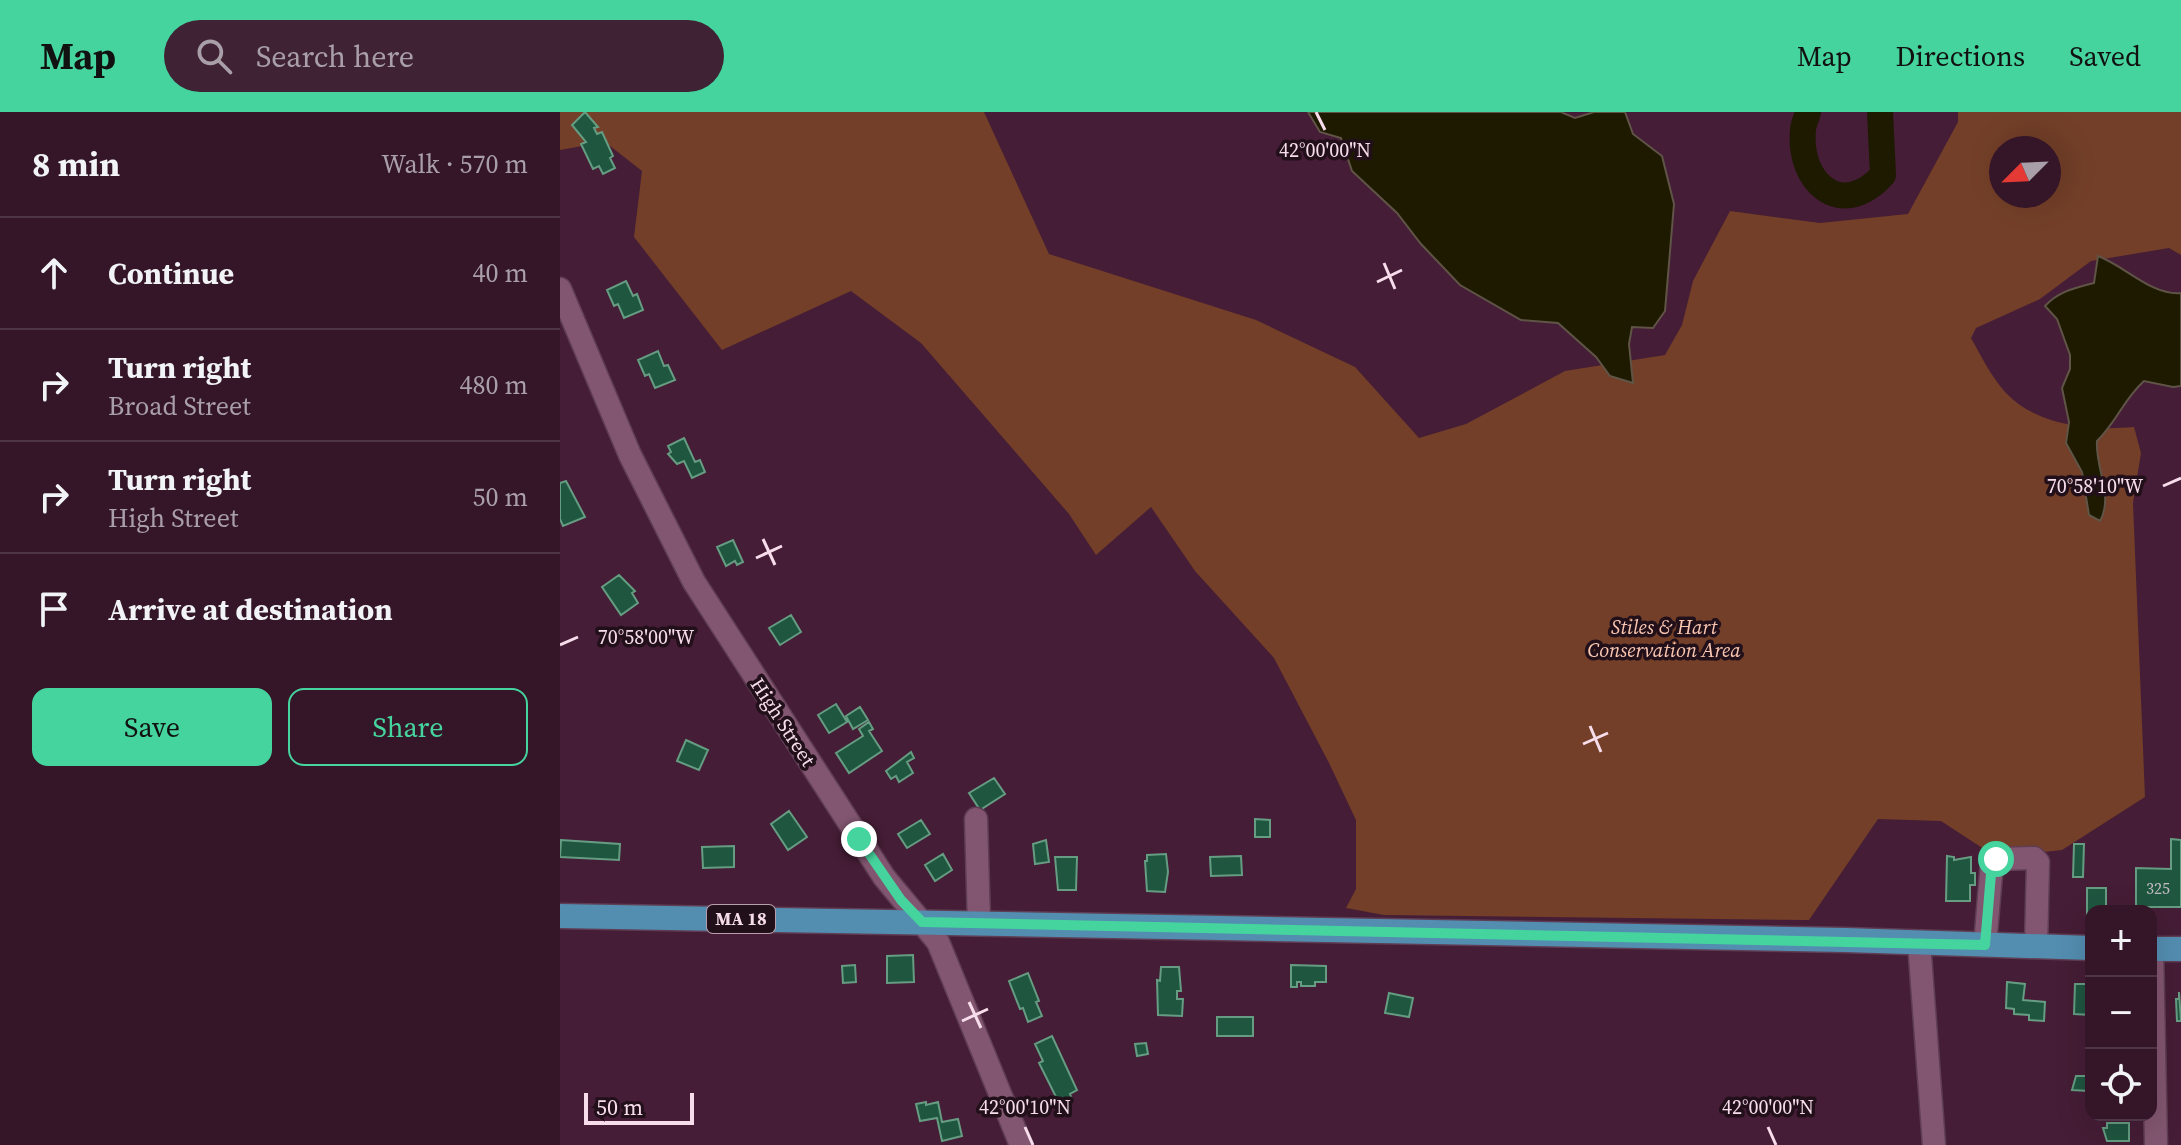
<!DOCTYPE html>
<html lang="en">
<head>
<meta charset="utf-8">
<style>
	body { margin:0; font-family:"Source Serif 4",serif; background:#3f2334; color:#f1f3f6 }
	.controls { position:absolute; right:24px; bottom:24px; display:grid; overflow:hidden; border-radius:16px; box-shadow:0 8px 32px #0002 }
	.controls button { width:72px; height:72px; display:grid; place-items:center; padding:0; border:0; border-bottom:2px solid #4e3545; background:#341628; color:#f1f3f6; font:40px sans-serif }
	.compass { position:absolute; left:1429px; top:24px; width:72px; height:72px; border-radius:50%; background:#341628; box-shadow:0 8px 32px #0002; rotate:246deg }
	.scale { position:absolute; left:24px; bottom:20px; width:110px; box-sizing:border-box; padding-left:8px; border:4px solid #f7ddeb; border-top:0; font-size:22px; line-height:28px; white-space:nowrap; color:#f7ddeb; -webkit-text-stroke:6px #210f1a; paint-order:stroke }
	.stop { position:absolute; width:24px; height:24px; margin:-18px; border:6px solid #46d49e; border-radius:50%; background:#fff }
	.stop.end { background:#46d49e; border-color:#fff; box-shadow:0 2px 8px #0008 }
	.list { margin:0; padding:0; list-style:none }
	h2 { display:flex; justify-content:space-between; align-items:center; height:104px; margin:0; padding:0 32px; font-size:34px }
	h2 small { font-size:26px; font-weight:400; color:#a99fa8 }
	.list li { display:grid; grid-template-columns:52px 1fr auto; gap:24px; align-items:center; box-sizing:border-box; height:112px; padding:0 32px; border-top:2px solid #4e3545 }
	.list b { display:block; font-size:30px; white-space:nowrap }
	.list p { margin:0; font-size:26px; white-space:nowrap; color:#a99fa8 }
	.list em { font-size:26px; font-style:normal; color:#a99fa8 }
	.actions { display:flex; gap:16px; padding:24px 32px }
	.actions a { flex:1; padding:18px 0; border:2px solid #46d49e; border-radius:16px; text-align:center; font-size:28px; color:#46d49e }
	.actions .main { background:#46d49e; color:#111 }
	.icon { flex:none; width:44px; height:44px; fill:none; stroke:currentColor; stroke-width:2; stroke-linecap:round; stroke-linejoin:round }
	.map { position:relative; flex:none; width:1621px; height:1033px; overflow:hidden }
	header { display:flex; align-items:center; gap:48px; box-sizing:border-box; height:112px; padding:0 40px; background:#46d49e; color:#111 }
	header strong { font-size:38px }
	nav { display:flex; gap:44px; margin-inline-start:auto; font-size:28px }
	.search { width:560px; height:72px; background:#3f2334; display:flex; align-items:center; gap:20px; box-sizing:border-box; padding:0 28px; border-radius:44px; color:#a99fa8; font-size:30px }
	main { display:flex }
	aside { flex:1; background:#341628 }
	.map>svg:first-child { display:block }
	.green { fill:#733f28; fill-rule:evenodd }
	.water { fill:#1e1a00; stroke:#5f5446; stroke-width:2 }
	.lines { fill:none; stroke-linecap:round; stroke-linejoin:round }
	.river { stroke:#1e1a00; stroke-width:26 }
	.building { fill:#1f5640; stroke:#659c82; stroke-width:2 }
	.minor-casing { stroke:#5f3d53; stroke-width:25 }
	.major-casing { stroke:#5f3d53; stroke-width:27 }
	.minor { stroke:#825670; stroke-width:22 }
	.major { stroke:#538db0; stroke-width:24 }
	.route { stroke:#46d49e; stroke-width:10 }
	.ticks { fill:none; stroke:#f7ddeb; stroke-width:3 }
	.labels { text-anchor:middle; stroke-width:7; stroke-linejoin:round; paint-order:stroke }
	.number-label { font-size:16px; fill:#c1bbc0 }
	.shield { fill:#210f1a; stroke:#b79fac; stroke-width:2 }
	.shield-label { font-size:18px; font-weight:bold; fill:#f7ddeb }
	.park-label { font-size:20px; font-style:italic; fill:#fbc7b1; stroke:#210f1a }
	.street-label { font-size:20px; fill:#f7ddeb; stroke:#210f1a }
	.ticks-label { font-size:20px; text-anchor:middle; fill:#f7ddeb; stroke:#210f1a; stroke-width:7; stroke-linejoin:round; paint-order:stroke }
</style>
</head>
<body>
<header>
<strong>Map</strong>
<div class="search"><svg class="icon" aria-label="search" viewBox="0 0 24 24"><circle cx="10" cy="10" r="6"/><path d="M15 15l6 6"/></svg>Search here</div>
<nav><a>Map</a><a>Directions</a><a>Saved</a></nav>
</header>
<main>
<aside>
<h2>8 min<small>Walk · 570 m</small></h2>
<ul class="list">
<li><svg class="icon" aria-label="ahead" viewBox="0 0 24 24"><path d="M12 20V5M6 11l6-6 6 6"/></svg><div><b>Continue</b></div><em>40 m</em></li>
<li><svg class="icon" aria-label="right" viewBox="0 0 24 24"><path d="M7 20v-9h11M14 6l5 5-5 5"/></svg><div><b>Turn right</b><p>Broad Street</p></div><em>480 m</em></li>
<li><svg class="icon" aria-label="right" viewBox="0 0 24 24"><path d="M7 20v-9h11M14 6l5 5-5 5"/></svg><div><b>Turn right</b><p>High Street</p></div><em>50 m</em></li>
<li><svg class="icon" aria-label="arrive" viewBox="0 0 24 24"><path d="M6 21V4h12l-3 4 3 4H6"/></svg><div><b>Arrive at destination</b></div></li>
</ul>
<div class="actions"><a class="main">Save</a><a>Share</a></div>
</aside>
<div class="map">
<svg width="1621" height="1033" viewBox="0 0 1621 1033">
	<rect width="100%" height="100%" fill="#451d36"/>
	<path class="green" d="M0,0h424l65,142 207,66 99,47 64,71 47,-14 99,-53 100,-16 17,-30 11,-44 37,-70 90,12 88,-9 50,-92v-10h223v143l-12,-7 -78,13 -51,38 -64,29 -5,10c10,18 20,38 34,54 31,34 86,39 129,35l7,26 -8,50 12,294 -83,53 -66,7 -55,-36 -63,-2 -69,101 -425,-5 -38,-7 10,-19v-69l-27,-57 -55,-105 -79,-87 -44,-64 -55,48 -27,-41 -148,-171 -70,-52 -129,59 -88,-113 8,-66 -37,-29 -45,8zM1441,36h48v48h-48z"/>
	<path class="water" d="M748,0h253l14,6 19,-6h31l8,22 29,22 12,48 -9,107 -12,17 -21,-1 -3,17 4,39 -23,-7 -14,-19 -38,-34 -37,-3 -61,-35 -39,-41 -24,-31 -45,-42 -11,-33 -21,-6z
		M1538,144c27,10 54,40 83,37v93l-8,1 -29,-6c-21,19 -26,39 -47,60 -2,27 17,55 3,80l-11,-6 -7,-43 -16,-29 3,-21 -7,-34 8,-19v-14l-13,-36 -12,-13c14,-15 30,-18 49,-23z"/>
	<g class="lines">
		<path class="river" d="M1248,0c-1,6 -5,12 -5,18 -5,52 38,91 80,45l-3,-63"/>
	</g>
	<path class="building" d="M25,0l13,15 -4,1 3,6 5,-2 11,24 -3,2 5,10 -12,6 -4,-8 -6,3 -12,-25 5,-2 -14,-17z
		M66,169l7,15 4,-2 6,16 -19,8 -6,-14 -4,2 -7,-16z
		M98,239l6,15 4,-1 7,15 -20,8 -6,-14 -4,2 -7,-16z
		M124,326l11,24 5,-2 5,12 -13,6 -8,-17 -7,3 -9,-10 3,-2 -3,-6z
		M6,369l19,36 -22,9 -3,-7v-36z
		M173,428l10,22 -6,3 -2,-4 -9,5 -9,-19z
		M59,463l16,16 -3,2 6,10 -17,12 -19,-28z
		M231,503l10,17 -21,13 -11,-17z
		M276,592l11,18 -18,11 -11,-18z
		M300,595l8,13 -15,9 -7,-13z
		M309,610l4,7 -4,2 13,20 -33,22 -13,-20 27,-17 -4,-7z
		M126,628l22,10 -9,20 -22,-9z
		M351,640l3,6 -7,4 6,11 -14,9 -3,-6 -5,3 -5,-8z
		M434,666l11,16 -25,16 -11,-17z
		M229,699l18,26 -19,13 -17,-26z
		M695,707l15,1v17h-15z
		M361,708l9,14 -23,14 -9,-14z
		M1611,727l10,1v67h-45v-39l35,1z
		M1,728l59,4 -1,16 -59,-3z
		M486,728l3,22 -14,2 -2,-20z
		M1514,732h10l-1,33h-10z
		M174,734v21l-31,1 -1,-21z
		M383,742l9,16 -17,11 -10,-16z
		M606,742l2,18 -3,20 -18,-1 -2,-30h2v-6z
		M681,744l1,19 -31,1 -1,-19z
		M1387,744l7,1v3l17,-3v16h4v12h-5v16h-24z
		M495,745h22l-1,33h-18z
		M1527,776h19v23h-15v5h-4z
		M353,843l1,27 -27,1v-27z
		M295,853l1,17 -13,1 -1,-17z
		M731,853l35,1v16h-11v4h-14v-4h-4v5h-6z
		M601,855h18l2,24h-4v8h6l-1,17 -24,-1 -1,-35 3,1z
		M468,861l11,28 -3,1 6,14 -14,6 -5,-14 -3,1 -11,-28z
		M1447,870l18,2 -2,16 22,2 -1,19 -15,-1v-5l-15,-1v-5l-8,-1z
		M1515,872h16v31l-17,-1z
		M1619,880l2,29h-4l-1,-22h3z
		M829,881l24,5 -4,19 -24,-4z
		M657,905h36v19h-36z
		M492,924l25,54 -7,4 2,5 -12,6 -21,-42 4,-2 -8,-17z
		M586,931l2,11 -11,2 -2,-12z
		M1516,964h13v15l-17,-1z
		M366,990v3l12,-3 4,20 16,-3 4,17 -20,5 -5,-23 -17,3 -4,-17z
		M1547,1011h22v18h-22l-4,-13h4z"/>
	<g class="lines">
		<defs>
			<path id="minor" d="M0,177l70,166 64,127 190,295 54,65 83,203
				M416,707l3,104
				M1359,830l15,203
				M1425,833l7,-83 4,-3 38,-1 4,4 -2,85
				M1592,837l4,196"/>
			<path id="major" d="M0,804c428,7 857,16 1285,24 82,2 164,6 246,8
				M1591,837h30"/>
		</defs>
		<use href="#minor" class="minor-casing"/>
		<use href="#major" class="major-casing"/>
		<use href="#minor" class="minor"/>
		<use href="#major" class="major"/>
	</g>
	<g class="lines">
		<path class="route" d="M299,727l42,61 21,22 1063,23 7,-83 4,-3"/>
	</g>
	<path class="ticks" d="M756,0l9,18M824,151l11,26M817,170l25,-12M1603,374l18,-8M203,427l12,26M196,446l26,-12M0,533l18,-8M1030,614l11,26M1023,632l25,-11M409,890l12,26M402,909l26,-12M465,1015l8,18M1208,1015l8,18"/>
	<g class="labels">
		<g class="number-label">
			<text x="1598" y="782">325</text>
		</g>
		<rect class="shield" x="147" y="793" width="68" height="28" rx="6"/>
		<g class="shield-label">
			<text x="181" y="813">MA 18</text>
		</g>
		<g class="park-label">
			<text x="1104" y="522">Stiles &amp; Hart<tspan x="1104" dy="23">Conservation Area</tspan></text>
		</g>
		<g class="street-label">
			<text transform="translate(223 610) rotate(57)" y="7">High Street</text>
		</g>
	</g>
	<g class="ticks-label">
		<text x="765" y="45">42°00'00"N</text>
		<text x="1535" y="381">70°58'10"W</text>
		<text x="86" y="532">70°58'00"W</text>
		<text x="465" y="1002">42°00'10"N</text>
		<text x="1208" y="1002">42°00'00"N</text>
	</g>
</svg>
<div class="controls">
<button>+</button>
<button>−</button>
<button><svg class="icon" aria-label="locate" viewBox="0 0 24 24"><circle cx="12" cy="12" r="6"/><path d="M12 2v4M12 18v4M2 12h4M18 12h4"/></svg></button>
</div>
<svg class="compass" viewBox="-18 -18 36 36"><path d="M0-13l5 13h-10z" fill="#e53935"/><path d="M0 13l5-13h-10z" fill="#a99fa8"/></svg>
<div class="scale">50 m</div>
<div class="stop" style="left:1436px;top:747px"></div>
<div class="stop end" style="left:299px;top:727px"></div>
</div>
</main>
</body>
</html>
